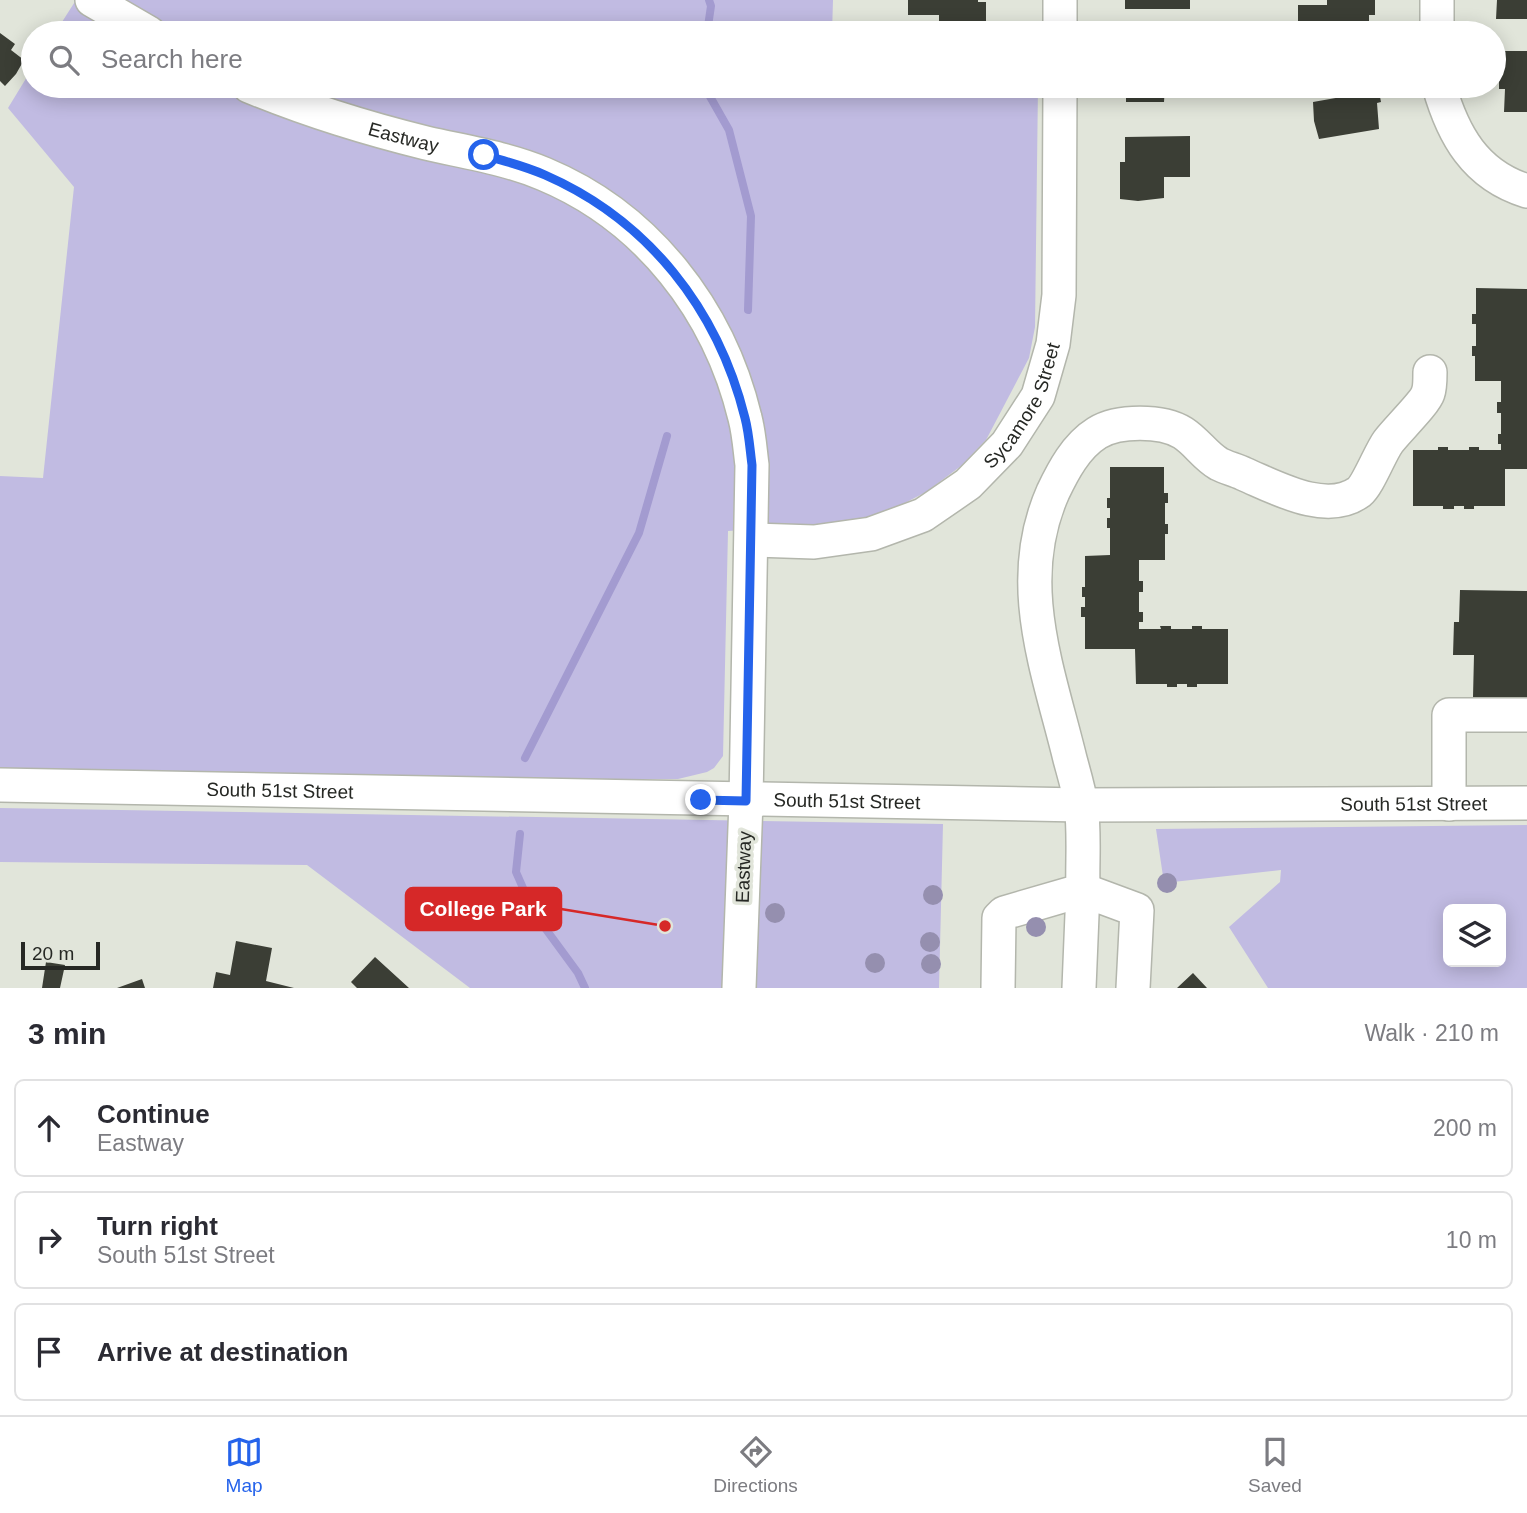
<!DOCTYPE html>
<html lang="en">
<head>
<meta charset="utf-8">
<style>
	body { margin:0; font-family:Helvetica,sans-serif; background:#f2f2f3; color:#2b2b33 }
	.controls { position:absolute; right:21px; bottom:21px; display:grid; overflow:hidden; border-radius:10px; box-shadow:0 4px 18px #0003 }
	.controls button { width:63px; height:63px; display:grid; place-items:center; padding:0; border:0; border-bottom:2px solid #e1e1e2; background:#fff; color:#2b2b33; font:35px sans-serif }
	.scale { position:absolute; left:21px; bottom:18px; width:79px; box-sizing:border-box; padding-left:7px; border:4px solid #262824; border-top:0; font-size:19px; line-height:24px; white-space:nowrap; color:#262824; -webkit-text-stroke:5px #e1e5da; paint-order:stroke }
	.stop { position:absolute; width:21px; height:21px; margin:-16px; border:5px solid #2563eb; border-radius:50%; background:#fff }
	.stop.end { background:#2563eb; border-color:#fff; box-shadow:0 2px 7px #0008 }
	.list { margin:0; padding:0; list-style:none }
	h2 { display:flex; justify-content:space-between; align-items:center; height:91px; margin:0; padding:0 28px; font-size:30px }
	h2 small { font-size:23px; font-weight:400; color:#7c7c81 }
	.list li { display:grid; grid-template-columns:46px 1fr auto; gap:21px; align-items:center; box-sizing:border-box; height:98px; margin:0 14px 14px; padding:0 14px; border:2px solid #e1e1e2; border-radius:10px }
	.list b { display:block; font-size:26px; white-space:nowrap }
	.list p { margin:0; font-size:23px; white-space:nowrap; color:#7c7c81 }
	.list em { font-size:23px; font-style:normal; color:#7c7c81 }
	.icon { flex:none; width:38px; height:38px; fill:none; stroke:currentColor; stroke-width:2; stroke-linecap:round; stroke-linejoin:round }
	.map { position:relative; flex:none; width:1527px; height:988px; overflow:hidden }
	.search { position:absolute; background:#fff; box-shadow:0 4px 18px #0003; left:21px; right:21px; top:21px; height:77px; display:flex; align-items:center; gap:18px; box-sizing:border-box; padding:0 24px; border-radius:38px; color:#7c7c81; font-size:26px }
	.sheet { height:427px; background:#fff }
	nav { display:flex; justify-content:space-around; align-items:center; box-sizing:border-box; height:98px; border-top:2px solid #e1e1e2; background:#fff; font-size:19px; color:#7c7c81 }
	nav a { display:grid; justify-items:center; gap:4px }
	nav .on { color:#2563eb }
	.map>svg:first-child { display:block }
	.green { fill:#c1bbe2; fill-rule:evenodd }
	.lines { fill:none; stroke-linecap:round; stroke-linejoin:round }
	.stream { stroke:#a39bd0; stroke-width:8 }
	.building { fill:#3b3e35 }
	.minor-casing { stroke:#b3b6ac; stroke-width:36 }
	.minor { stroke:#fff; stroke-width:33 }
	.tree { fill:#958faf }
	.route { stroke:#2563eb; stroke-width:9 }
	.labels { text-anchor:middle; stroke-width:7; stroke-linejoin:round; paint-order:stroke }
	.street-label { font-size:19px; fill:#262824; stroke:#e1e5da }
	.leader { fill:none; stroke:#d62828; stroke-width:2.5 }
	.callout-dot { fill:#d62828; stroke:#e1e5da; stroke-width:2.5 }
	.callout { fill:#d62828; stroke:#d62828; stroke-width:2.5 }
	.callout-label { font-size:21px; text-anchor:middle; font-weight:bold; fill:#fff }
</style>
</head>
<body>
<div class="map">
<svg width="1527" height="988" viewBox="0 0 1527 988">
	<rect width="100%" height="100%" fill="#e1e5da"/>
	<path class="green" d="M76,0h757l-1,33h-777z
		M33,67v19h1005l-3,241 -6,31 -43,82 -25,26 -35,26 -29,15 -26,10 -37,7 -106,7 -5,225 -9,12 -7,4 -29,7h-167l-511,-10v-293l43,2 31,-291 -66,-79z
		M0,808l943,16 -4,164h-469l-163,-123 -307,-3z
		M1527,825v163h-259l-39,-61 51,-45 1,-12 -117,13 -8,-54zM1448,909h53v53h-53z"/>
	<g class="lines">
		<path class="stream" d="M707,33l4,-27 -2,-6
			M704,86l25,44 22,86 -3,94
			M525,758l114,-225 28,-97
			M520,834l-4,38 18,41 44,60 7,15"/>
	</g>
	<path class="building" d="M908,0h70v2h8v31h-47v-18h-31z
		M1125,0h65v9h-65z
		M1327,0h48v15h-6v18h-71v-28h29z
		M1497,0h30v19h-31z
		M0,33l15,11 -4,6 13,10 -8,14 -11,12 -5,-5z
		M1499,51h28v61h-23l1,-23h-6z
		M1126,86h39l-1,16h-38z
		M1345,86h33l3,16 -4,1 2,26 -60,10 -5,-18 -1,-19 34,-6z
		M1190,136v41h-26v21l-26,3 -18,-2v-37h5v-25z
		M1476,288l51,1v180h-22v37h-31v3h-10v-3h-10v3h-11v-3h-30v-56h25v-3h10v3h21v-3h10v3h22v-6h-3v-10h3v-21h-4v-11h4v-21h-26v-25h-3v-10h4v-22h-4v-10h4z
		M1110,467h54v26h4v10h-3v21h3v10h-3v26h-26v21h4v11h-4v20h4v10h-4v7h22l-1,-3h11v3h21v-3h10v3h26v55h-31v3h-10v-3h-10v3h-10v-3h-31l-1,-35h-50v-32h-4v-10h4v-10h-3v-10h3v-31l25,-1v-27h-3v-10h3v-10h-3v-10h3z
		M1460,590l67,1v107l-54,-1 1,-42h-21l1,-33h5z
		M236,941l36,7 -6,33 28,7h-81l3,-16 14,3z
		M375,957l34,31h-52l-6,-6z
		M46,962l19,3 -5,23h-18z
		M1193,973l14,15h-30z
		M142,979l3,9h-28z"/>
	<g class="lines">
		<defs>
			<g id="minor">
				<path d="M92,0l57,33"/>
				<path d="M1060,0v33"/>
				<path d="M1437,0v33"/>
				<path id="s1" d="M249,86c58,24 116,42 177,57 39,9 80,15 118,31 103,43 175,136 201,244 4,15 5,32 7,47l-6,336 -7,187"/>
				<path d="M1439,86c14,49 36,89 88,105"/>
				<path id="s2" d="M752,540l62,2 57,-8 52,-19 45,-31 39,-40 31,-48 15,-52 6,-49 1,-209"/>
				<path id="s3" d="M0,785l1081,20 446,-2"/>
				<path d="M1449,804v-89h78"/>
				<path d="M998,988l1,-70 5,-5 79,-23c-1,-28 2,-57 -2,-85 -2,-15 -7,-31 -11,-46 -22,-90 -57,-177 -17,-267 10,-21 23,-46 44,-59 21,-13 65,-13 86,0 14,9 22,23 36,31 8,4 17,6 25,10 31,13 82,42 115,18 9,-7 21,-39 29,-50 8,-11 37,-39 40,-49 2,-5 2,-15 2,-21"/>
				<path d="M1079,988l4,-98 54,20 -4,78"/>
			</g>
		</defs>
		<use href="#minor" class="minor-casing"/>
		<use href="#minor" class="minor"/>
	</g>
	<g class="tree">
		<circle cx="1167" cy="883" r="10"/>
		<circle cx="933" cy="895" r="10"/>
		<circle cx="775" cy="913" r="10"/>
		<circle cx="1036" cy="927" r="10"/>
		<circle cx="930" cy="942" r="10"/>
		<circle cx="875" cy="963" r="10"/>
		<circle cx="931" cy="964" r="10"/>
	</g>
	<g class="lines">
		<path class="route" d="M484,155c20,6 41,11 61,20 103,45 173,134 200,243 4,15 5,32 7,47l-6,336 -45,-1"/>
	</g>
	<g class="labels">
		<g class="street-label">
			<text dy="7" stroke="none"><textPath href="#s1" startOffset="163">Eastway</textPath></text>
			<text dy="7" stroke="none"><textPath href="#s2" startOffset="327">Sycamore Street</textPath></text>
			<text dy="7" stroke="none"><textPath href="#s3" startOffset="280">South 51st Street</textPath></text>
			<text dy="7" stroke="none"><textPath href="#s3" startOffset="847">South 51st Street</textPath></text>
			<text dy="7" stroke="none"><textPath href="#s3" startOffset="1414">South 51st Street</textPath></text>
			<text transform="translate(743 867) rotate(-88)" y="7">Eastway</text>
		</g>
	</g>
	<path class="leader" d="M665 926L561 909"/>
	<circle class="callout-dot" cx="665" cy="926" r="7"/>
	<rect class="callout" x="406" y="888" width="155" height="42" rx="7"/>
	<g class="callout-label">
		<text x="483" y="916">College Park</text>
	</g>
</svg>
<div class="controls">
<button><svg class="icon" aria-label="layers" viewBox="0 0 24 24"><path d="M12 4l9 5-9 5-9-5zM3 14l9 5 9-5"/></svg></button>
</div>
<div class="scale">20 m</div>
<div class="stop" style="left:484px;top:155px"></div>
<div class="stop end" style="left:701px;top:800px"></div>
<div class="search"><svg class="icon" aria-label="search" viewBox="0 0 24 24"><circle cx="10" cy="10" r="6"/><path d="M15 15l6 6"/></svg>Search here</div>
</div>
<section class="sheet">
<h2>3 min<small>Walk · 210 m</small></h2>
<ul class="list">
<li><svg class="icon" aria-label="ahead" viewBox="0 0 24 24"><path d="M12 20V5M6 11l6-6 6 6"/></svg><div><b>Continue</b><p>Eastway</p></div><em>200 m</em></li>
<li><svg class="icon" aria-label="right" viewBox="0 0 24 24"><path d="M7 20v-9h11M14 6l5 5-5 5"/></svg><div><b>Turn right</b><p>South 51st Street</p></div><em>10 m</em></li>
<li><svg class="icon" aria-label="arrive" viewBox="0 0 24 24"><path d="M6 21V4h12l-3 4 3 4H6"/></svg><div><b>Arrive at destination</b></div></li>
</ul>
</section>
<nav>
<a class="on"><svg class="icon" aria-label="map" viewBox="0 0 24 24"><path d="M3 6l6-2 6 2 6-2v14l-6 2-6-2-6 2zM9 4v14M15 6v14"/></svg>Map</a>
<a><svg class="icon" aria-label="directions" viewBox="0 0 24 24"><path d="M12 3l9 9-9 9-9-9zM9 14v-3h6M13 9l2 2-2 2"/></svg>Directions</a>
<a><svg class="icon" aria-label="saved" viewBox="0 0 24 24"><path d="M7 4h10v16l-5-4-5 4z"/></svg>Saved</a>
</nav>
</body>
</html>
